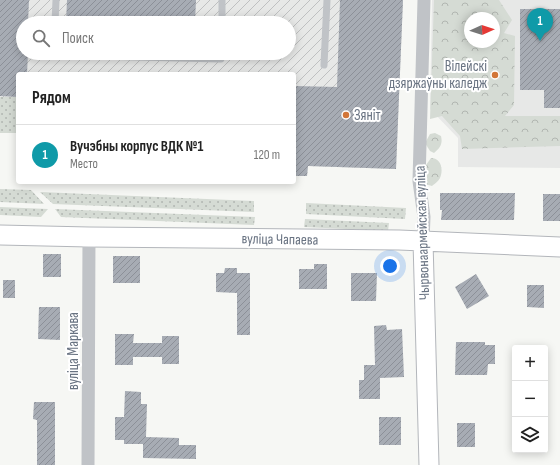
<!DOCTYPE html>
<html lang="ru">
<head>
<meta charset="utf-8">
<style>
	body { margin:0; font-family:"Sofia Sans Condensed",sans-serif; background:#f2f2f2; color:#222 }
	.controls { position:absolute; right:12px; bottom:12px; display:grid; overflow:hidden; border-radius:4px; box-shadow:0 2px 10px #0003 }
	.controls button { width:36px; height:36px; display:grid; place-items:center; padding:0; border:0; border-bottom:1px solid #e0e0e0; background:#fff; color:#222; font:20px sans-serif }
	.compass { position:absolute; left:464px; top:12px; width:36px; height:36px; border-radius:50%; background:#fff; box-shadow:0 2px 10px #0003; rotate:87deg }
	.you { position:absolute; left:390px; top:266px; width:14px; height:14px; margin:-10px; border:3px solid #fff; border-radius:50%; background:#1a73e8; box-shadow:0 0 0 6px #1a73e833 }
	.badge { display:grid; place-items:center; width:26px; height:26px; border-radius:50%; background:#1a73e8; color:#fff; font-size:13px; font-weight:700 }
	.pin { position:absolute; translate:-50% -33px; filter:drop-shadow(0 1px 2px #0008) }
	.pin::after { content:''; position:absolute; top:21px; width:14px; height:12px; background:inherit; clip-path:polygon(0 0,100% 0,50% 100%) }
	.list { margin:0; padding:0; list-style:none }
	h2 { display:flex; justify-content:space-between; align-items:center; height:52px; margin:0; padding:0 16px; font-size:17px }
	h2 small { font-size:13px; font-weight:400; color:#767676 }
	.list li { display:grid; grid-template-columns:26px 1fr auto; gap:12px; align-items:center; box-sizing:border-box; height:60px; padding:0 16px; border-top:1px solid #e0e0e0 }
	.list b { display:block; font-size:15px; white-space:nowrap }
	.list p { margin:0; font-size:13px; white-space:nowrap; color:#767676 }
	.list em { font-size:13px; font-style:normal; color:#767676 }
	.icon { flex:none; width:22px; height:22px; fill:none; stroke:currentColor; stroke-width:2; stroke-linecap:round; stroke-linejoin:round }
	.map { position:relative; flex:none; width:560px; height:465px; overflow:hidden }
	.search { position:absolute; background:#fff; box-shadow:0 2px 10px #0003; left:16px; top:16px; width:280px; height:44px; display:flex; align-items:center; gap:10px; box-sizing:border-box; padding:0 14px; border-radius:22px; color:#767676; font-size:15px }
	.panel { position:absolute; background:#fff; box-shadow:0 2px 10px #0003; left:16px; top:72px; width:280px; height:112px; border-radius:4px }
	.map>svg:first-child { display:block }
	.built { fill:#e7e8e7; fill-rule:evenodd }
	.industrial { fill:url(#industrial-furrows); fill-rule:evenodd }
	.grass { fill:url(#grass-dots) }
	.forest { fill:url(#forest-crowns); fill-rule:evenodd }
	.building { fill:url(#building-hatch) }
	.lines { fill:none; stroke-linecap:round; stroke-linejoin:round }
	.secondary-casing { stroke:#b3b6bb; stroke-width:21 }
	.service { stroke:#c0c3c7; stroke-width:7 }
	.minor { stroke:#c0c3c7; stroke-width:13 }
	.secondary { stroke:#fff; stroke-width:19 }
	.poi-dot { fill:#d27639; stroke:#fff; stroke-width:1.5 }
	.labels { text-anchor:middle; stroke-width:4; stroke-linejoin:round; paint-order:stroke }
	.poi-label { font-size:15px; fill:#697382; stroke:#fff; text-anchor:end }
	.street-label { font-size:15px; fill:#697382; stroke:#fff }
</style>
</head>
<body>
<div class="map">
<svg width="560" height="465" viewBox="0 0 560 465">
	<defs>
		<pattern id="industrial-furrows" width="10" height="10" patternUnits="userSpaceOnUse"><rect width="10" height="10" fill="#e7e8e7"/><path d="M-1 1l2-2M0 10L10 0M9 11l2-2" fill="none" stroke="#bfc0c1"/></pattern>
		<pattern id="grass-dots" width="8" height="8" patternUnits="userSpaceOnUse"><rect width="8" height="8" fill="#d5dbd4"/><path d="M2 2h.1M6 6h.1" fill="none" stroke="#b1b6b1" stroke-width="1.8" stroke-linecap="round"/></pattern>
		<pattern id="forest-crowns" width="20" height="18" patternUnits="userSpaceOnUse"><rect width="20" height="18" fill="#d5dbd4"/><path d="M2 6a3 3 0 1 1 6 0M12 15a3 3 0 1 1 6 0" fill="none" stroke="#b1b6b1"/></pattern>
		<pattern id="building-hatch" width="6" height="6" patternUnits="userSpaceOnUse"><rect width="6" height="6" fill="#a7acb4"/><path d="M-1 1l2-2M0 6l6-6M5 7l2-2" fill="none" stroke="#8c9098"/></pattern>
	</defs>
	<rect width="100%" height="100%" fill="#f6f7f4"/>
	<path class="built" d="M432,0h128v168l-102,-1v-29l-28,-29zM470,18h24v24h-24z"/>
	<path class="industrial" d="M0,0h403l-7,169 -88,-3 -1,10 -13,-1v-101h-276v37l-18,-1zM23,23h266v30h-266z"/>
	<path class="grass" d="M0,97h18v36h-18z
		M0,189l31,1 13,14 -44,-2z
		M40,192l214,9v11l-201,-8z
		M306,203l100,5 -1,11 -99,-5z
		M0,207l48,2 -7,8 -41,-2z
		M55,209l200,8 -1,8 -193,-8z
		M305,219l84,4 -1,8 -84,-4z"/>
	<path class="forest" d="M434,0h65l13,20 -8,13 11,3 -1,69 -9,11h55v30l-98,3 -2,-13 -18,-20 -12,3zM470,18h24v24h-24z
		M435,133l6,3c2,8 -1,12 -7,17l-4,-2 -5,-8 5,-9z
		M431,158c9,0 12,9 10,17 -1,5 -5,8 -9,11l-7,-2 1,-19z"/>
	<path class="building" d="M0,0h29l-1,23h-5v30h5l-1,21h-9v23l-18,-1z
		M67,0h129l-1,23h-129z
		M340,0h63l-7,169 -88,-3 -1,10h-13v-90l43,1z
		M520,9h40v99h-16v-18h-24z
		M440,193h75l-1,27h-73l1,-10h-2z
		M543,194h17v27h-17z
		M43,254h18v23h-18z
		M113,256h27v27h-27z
		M314,264h13v25h-28v-20h15z
		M225,268h12v5h13v62h-13v-42l-21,-1v-19h8z
		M351,273h26l-1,28h-25z
		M476,274l13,22 -22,13 -12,-22z
		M3,280h12v18h-12z
		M527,285h17v23l-17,-1z
		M39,307h21v33l-22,-1z
		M386,325l1,5 15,-1 2,48 -24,1v21h-21v-19h5v-15h11l-1,-39z
		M115,334h19l-1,9h29v-7h17v28h-17v-7h-29v8h-18z
		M456,342h29v3h10v19h-7l-1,11h-32z
		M125,391l16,1v12h6l-1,33 33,1v7h17v14l-53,-1v-14h-19v-4h-9v-23h9z
		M34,402h21v63h-18v-45l-4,-1z
		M379,417h22v28h-22z
		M457,423h18v24h-18z"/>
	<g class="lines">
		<defs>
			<path id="secondary" d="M0,235l89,2 310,3 161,7
				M423,241l6,224"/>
		</defs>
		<use href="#secondary" class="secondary-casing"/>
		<path class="service" d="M55,23l1,-23
			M222,23v-23
			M54,53v2l167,4 1,-6
			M324,65l3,-65"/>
		<path class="minor" d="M423,241l1,-24 -5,-36 5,-181
			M88,465l1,-228"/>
		<use href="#secondary" class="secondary"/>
	</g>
	<g class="poi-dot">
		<circle cx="495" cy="75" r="4"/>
		<circle cx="346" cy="115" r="4"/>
	</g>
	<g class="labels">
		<g class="poi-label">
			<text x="487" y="71">Вілейскі<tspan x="487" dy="17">дзяржаўны каледж</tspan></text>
			<text x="354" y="120" text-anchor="start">Зяніт</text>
		</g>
		<g class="street-label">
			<text transform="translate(422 233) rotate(-92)" y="5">Чырвонаармейская вуліца</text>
			<text transform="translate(280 239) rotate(1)" y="5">вуліца Чапаева</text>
			<text transform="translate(73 351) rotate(-90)" y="5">вуліца Маркава</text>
		</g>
	</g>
</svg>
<div class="controls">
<button>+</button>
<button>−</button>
<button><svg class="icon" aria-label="layers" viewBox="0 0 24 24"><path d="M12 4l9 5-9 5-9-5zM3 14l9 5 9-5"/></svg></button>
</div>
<svg class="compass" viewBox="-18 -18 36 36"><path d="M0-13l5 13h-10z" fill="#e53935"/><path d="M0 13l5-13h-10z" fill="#767676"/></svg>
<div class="you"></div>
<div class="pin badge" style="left:540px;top:41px;background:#0f9aa8">1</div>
<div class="search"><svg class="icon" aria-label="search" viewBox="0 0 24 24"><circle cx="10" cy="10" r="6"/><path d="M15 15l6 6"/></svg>Поиск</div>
<section class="panel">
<h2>Рядом<small></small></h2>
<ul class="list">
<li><span class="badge" style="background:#0f9aa8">1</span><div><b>Вучэбны корпус ВДК №1</b><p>Место</p></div><em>120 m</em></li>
</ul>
</section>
</div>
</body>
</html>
